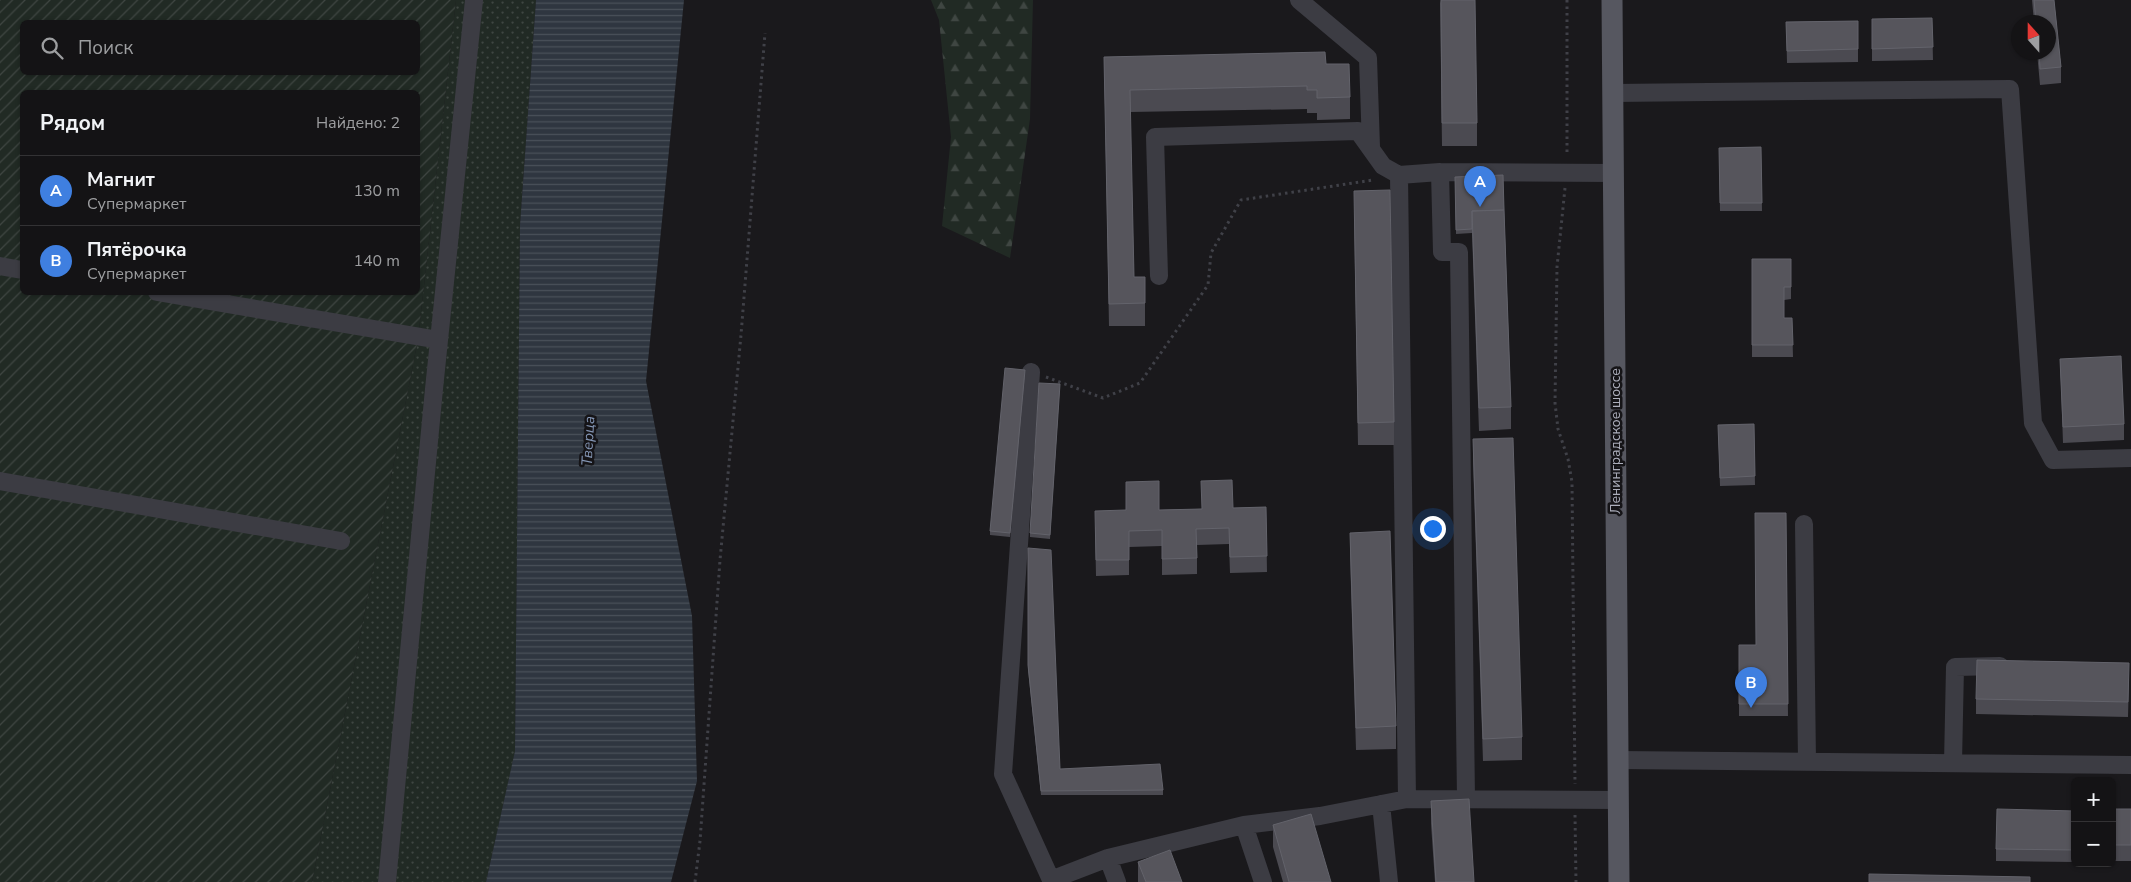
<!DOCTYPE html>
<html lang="ru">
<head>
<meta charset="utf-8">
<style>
	body { margin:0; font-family:"Nunito Sans",sans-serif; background:#212022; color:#f1f3f6 }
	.controls { position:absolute; right:15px; bottom:15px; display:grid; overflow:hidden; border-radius:8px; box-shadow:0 1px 4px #0004 }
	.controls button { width:45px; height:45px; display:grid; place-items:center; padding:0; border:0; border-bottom:1px solid #333234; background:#141315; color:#f1f3f6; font:25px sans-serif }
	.compass { position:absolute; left:2011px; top:15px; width:45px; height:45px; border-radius:50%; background:#141315; box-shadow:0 1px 4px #0004; rotate:339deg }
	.you { position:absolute; left:1432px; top:528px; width:18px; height:18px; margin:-12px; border:4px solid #fff; border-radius:50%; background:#1a73e8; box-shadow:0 0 0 8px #1a73e833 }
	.badge { display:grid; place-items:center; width:32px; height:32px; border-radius:50%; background:#f1d23c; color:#fff; font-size:16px; font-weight:700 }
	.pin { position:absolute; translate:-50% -41px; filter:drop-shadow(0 1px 2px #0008) }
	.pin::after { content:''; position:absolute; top:26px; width:18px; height:15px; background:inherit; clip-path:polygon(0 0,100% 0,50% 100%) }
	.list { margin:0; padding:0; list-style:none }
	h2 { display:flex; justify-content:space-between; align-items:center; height:65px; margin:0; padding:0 20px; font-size:21px }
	h2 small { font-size:16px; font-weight:400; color:#9d9ea0 }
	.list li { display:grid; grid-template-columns:32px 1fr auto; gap:15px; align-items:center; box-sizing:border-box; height:70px; padding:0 20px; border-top:1px solid #333234 }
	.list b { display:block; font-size:19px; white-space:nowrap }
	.list p { margin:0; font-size:16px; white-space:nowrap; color:#9d9ea0 }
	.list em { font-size:16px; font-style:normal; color:#9d9ea0 }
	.icon { flex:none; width:28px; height:28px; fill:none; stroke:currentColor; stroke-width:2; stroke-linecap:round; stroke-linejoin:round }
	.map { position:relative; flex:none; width:2131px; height:882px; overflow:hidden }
	.search { position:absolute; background:#141315; box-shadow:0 1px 4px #0004; left:20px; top:20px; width:400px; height:55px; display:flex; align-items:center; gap:12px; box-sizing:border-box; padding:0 18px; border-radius:8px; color:#9d9ea0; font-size:19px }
	.panel { position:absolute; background:#141315; box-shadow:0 1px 4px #0004; left:20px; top:90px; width:400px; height:205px; border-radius:8px }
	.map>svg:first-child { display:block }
	.grass { fill:url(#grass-dots) }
	.forest { fill:url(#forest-firs) }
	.garden { fill:url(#garden-furrows); fill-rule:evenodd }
	.water { fill:url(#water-rules) }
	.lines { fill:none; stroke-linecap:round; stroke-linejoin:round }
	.path { stroke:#404148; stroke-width:3; stroke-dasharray:2.5 4; stroke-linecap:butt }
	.minor { stroke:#3c3c43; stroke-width:18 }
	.major { stroke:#565760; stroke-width:21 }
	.wall { fill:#4b4a51 }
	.building { fill:#56555c; stroke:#63636b }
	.labels { text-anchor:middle; stroke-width:5; stroke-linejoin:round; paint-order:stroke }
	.street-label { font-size:14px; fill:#acaebb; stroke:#151417 }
	.water-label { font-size:15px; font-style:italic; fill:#8496b5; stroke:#151417 }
</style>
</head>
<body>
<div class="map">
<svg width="2131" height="882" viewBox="0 0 2131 882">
	<defs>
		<pattern id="grass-dots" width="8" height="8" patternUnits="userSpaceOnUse" patternTransform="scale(1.25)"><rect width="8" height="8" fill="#212a24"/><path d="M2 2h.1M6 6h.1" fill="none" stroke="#3f4642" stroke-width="1.8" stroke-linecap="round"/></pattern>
		<pattern id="forest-firs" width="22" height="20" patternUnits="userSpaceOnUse" patternTransform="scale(1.25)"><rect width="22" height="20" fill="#212a24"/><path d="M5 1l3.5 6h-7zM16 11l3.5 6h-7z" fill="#3f4642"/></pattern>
		<pattern id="garden-furrows" width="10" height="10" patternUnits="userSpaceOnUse" patternTransform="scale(1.25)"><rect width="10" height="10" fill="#212a24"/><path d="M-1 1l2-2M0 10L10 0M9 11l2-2" fill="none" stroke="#3f4642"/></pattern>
		<pattern id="water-rules" width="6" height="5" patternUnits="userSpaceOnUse" patternTransform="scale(1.25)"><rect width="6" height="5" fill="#2f3640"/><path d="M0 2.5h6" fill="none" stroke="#4a515a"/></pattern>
	</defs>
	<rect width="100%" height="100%" fill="#1a191c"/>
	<path class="grass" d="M456,0h80l-16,225 -5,527 -29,130h-174l106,-543z"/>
	<path class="forest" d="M931,0h102l-3,119 -20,139 -68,-32 9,-89 -12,-117z"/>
	<path class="garden" d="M0,0h456l-38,339 -106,543h-312zM22,22h396v50h-396zM22,92h396v200h-396z"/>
	<path class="water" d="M536,0h148l-38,381 46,235 5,165 -26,101h-185l29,-131 5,-526z"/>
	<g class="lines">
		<path class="path" d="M1567,0v156
			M1565,188l-8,79 -2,136 3,26 10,30 4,23 3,302
			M1046,377l57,21 37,-15 68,-98 3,-32 30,-53 132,-20
			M1575,815l1,67
			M695,882l5,-41 20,-281 21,-225 24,-302"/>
		<path class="minor" d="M1299,0l69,58 3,89
			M1613,93l397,-4 23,334 20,37 78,-2
			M1399,175l8,624
			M0,266l22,4
			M1159,276l-4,-139 203,-6 25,35 16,9 41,-3
			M157,292l282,48
			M1031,372l-28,402 49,108
			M0,481l341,60
			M1804,524l3,238
			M1618,760l513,5
			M1953,763l2,-96 45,-1
			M1466,799l-7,-547h-17l-2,-80 173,1
			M1381,804l8,78
			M1244,825l19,57
			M1108,858l9,24
			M1051,880l57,-22 136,-33 76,-9 87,-17 211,1
			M387,882l47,-493 40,-389"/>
		<path class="major" d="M1612,0l7,882"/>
	</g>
	<path class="wall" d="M1440,0l37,123v23h-35z
		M2032,0h22l7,67v16l-21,2 -3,-33h11v-30h-14z
		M1932,18l1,42 -61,1v-42z
		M1858,21v41l-71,1 -1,-41z
		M1104,57l222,7 24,33v22l-33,1v-7h-10v-4l-177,3 4,165h11v49h-36z
		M1761,147l1,64h-42l-1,-63z
		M1503,175l8,232v22l-32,2 -7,-198 -16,1 -1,-57z
		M1354,214l40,208v23h-36z
		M1752,259h39v40l-7,1v18h8l1,39h-41z
		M2060,359l64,65v16l-61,3z
		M1025,374l-15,163 -20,-2v-4z
		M1060,384l-10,155 -20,-2v-4z
		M1754,424l1,61 -35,1 -2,-61z
		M1473,439l49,298v23l-39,1 -10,-299z
		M1266,507l1,65 -37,1 -1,-29 -32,1v29l-35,1v-29l-33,1v28l-33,1 -1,-49 64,-17z
		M1786,513l2,203h-49v-71h17z
		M1350,533l46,193v23l-40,1 -6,-195z
		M1028,548l32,221 103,21v5h-122l-13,-126z
		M2129,679l-1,38 -152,-3v-15z
		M1431,801l43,81h-39l-4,-58z
		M2131,809v52h-19v-35z
		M2075,811v51l-79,-1v-12z
		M1273,825l58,57h-48l-10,-35z
		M1138,862l44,20h-44z"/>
	<path class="building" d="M1441,0h34l2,123h-35z
		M2034,0h20l7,67 -21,2 -1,-17h9v-30h-12z
		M1932,18l1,29 -61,2v-30z
		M1858,21v28l-71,2 -1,-29z
		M1325,52l1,12h23l1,33 -33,1v-8h-10v-4l-177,4 4,187h11v26l-36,1 -5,-247z
		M1761,147l1,56h-42l-1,-55z
		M1503,175l1,35 -32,1v18l-16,1 -1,-53z
		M1390,190l4,232 -36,1 -4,-232z
		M1504,210l7,197 -32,1 -7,-197z
		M1752,259h39v28h-7v31h8l1,27h-41z
		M2121,356l3,68 -61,3 -3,-68z
		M1005,368l20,2 -15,163 -20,-2z
		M1039,383l21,1 -10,151 -20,-2z
		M1754,424l1,52 -35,2 -2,-53z
		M1513,438l9,299 -39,2 -10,-300z
		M1232,480l1,28 33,-1 1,49 -37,1 -1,-29 -33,1 1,29 -35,1v-29l-33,1v29h-33l-1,-49 31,-1v-28l33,-1v29l43,-1 -1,-28z
		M1755,513h31l2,191h-49v-59h17z
		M1390,531l6,195 -40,2 -6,-195z
		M1028,548l23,2 9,219 100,-5 3,26 -122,1 -13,-126z
		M1977,660l152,3 -1,39 -152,-3z
		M1469,799l5,83h-38l-5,-81z
		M1997,809l78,2v39l-79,-1z
		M2113,809h18v36h-19z
		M1311,814l20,68h-42l-16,-57z
		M1170,850l12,32h-36l-8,-20z
		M1869,874l161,3v5h-161z"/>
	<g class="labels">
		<g class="street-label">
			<text transform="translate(1615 441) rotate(-90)" y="5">Ленинградское шоссе</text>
		</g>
		<g class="water-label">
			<text transform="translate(588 441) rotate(-87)" y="5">Тверца</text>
		</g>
	</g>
</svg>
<div class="controls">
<button>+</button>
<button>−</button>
</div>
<svg class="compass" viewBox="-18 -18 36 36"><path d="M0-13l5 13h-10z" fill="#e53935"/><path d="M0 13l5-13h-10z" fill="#9d9ea0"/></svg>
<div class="you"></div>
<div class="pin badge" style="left:1480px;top:207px;background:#3f7fe0">A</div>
<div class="pin badge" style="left:1751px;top:708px;background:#3f7fe0">B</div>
<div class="search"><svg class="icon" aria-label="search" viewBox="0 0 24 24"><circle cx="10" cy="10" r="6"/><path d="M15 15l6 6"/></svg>Поиск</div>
<section class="panel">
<h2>Рядом<small>Найдено: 2</small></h2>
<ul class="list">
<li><span class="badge" style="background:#3f7fe0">A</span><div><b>Магнит</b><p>Супермаркет</p></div><em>130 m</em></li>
<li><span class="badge" style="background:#3f7fe0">B</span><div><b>Пятёрочка</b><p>Супермаркет</p></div><em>140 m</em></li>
</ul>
</section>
</div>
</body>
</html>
